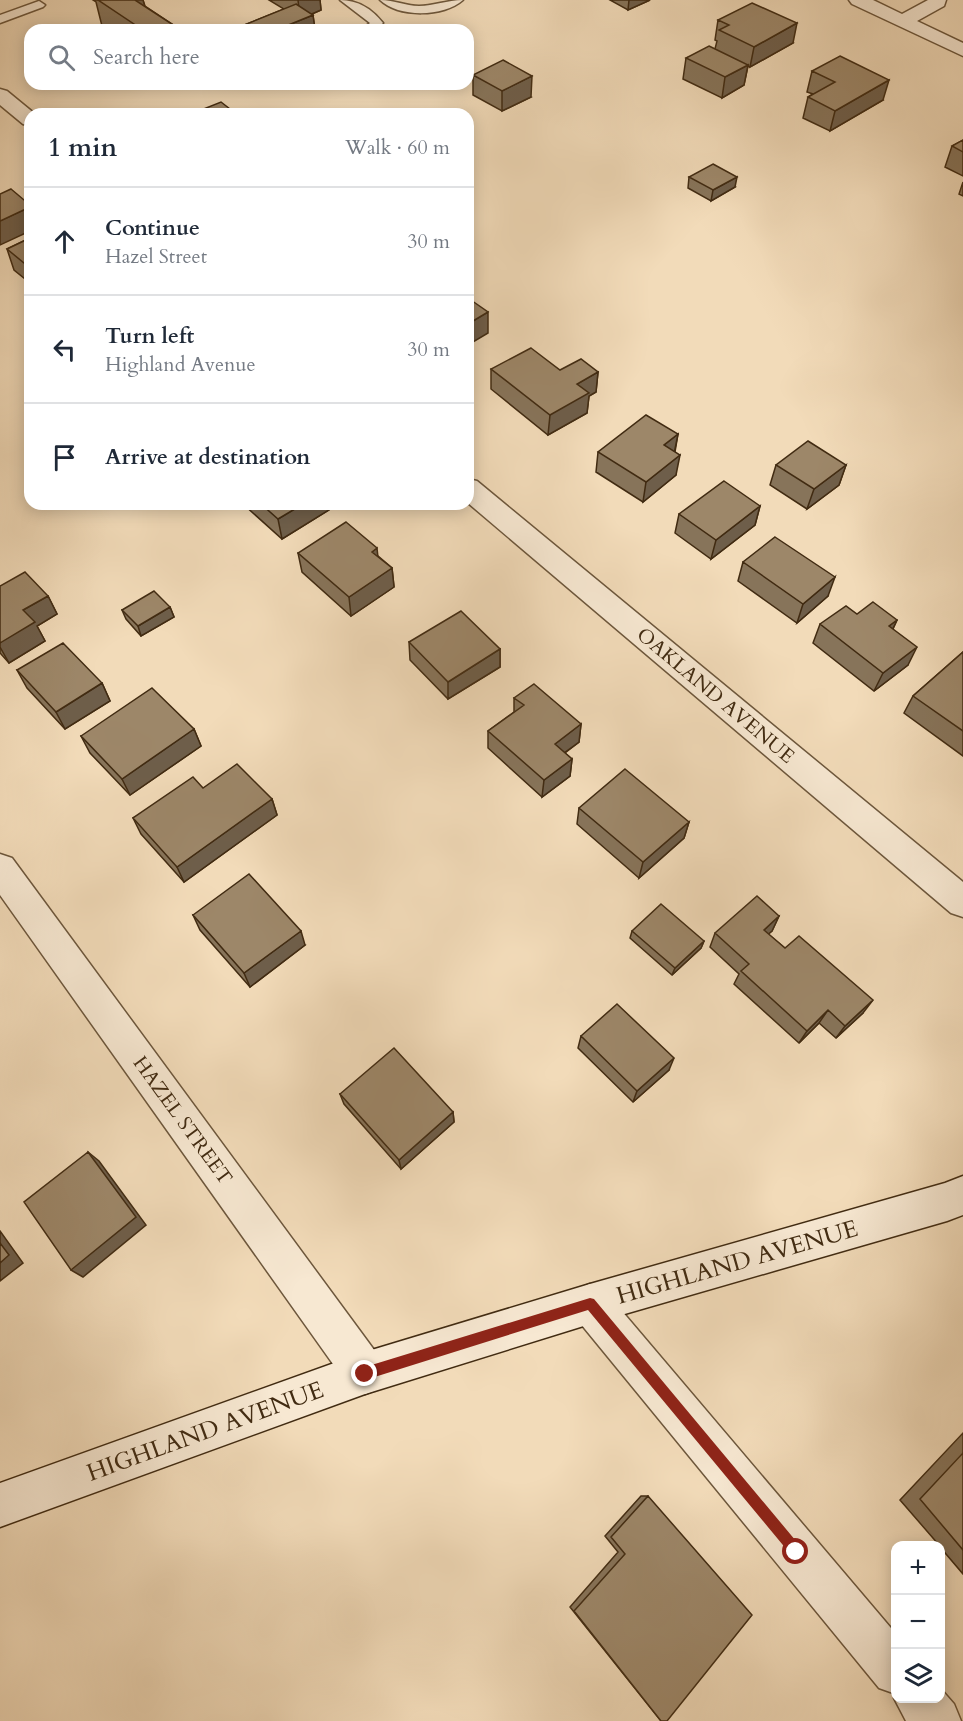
<!DOCTYPE html>
<html lang="en">
<head>
<meta charset="utf-8">
<style>
	body { margin:0; font-family:Cardo,serif; background:#f2f2f3; color:#1f2937 }
	.controls { position:absolute; right:18px; bottom:18px; display:grid; overflow:hidden; border-radius:12px; box-shadow:0 3px 15px #0003 }
	.controls button { width:54px; height:54px; display:grid; place-items:center; padding:0; border:0; border-bottom:2px solid #e0e1e3; background:#fff; color:#1f2937; font:30px sans-serif }
	.stop { position:absolute; width:18px; height:18px; margin:-14px; border:4px solid #8f2418; border-radius:50%; background:#fff }
	.stop.end { background:#8f2418; border-color:#fff; box-shadow:0 2px 6px #0008 }
	.list { margin:0; padding:0; list-style:none }
	h2 { display:flex; justify-content:space-between; align-items:center; height:78px; margin:0; padding:0 24px; font-size:26px }
	h2 small { font-size:20px; font-weight:400; color:#747a83 }
	.list li { display:grid; grid-template-columns:39px 1fr auto; gap:18px; align-items:center; box-sizing:border-box; height:108px; padding:0 24px; border-top:2px solid #e0e1e3 }
	.list b { display:block; font-size:22px; white-space:nowrap }
	.list p { margin:0; font-size:20px; white-space:nowrap; color:#747a83 }
	.list em { font-size:20px; font-style:normal; color:#747a83 }
	.icon { flex:none; width:33px; height:33px; fill:none; stroke:currentColor; stroke-width:2; stroke-linecap:round; stroke-linejoin:round }
	.map { position:relative; flex:none; width:963px; height:1721px; overflow:hidden }
	.search { position:absolute; background:#fff; box-shadow:0 3px 15px #0003; left:24px; top:24px; width:450px; height:66px; display:flex; align-items:center; gap:15px; box-sizing:border-box; padding:0 21px; border-radius:18px; color:#747a83; font-size:22px }
	.panel { position:absolute; background:#fff; box-shadow:0 3px 15px #0003; left:24px; top:108px; width:450px; height:402px; border-radius:18px }
	.map>svg:first-child { display:block }
	.lines { fill:none; stroke-linecap:round; stroke-linejoin:round }
	.service-casing { stroke:#6d573c; stroke-width:3 }
	.minor-casing { stroke:#6d573c; stroke-width:3 }
	.secondary-casing { stroke:#412b12; stroke-width:3 }
	.service { fill:#f7e8d2; fill-rule:evenodd }
	.minor { fill:#f7e8d2; fill-rule:evenodd }
	.secondary { fill:#f7e8d2; fill-rule:evenodd }
	.wall { fill:#87745a; stroke:#412b12; stroke-width:1.5 }
	.shaded-wall { fill:#6e5e4a; stroke:#412b12; stroke-width:1.5 }
	.building { fill:#9d8769; stroke:#412b12; stroke-width:1.5 }
	.route { fill:#8f2418 }
	.labels { text-anchor:middle; stroke-width:4.5; stroke-linejoin:round; paint-order:stroke }
	.street-label { font-size:20px; fill:#412b12; stroke:#f7e8d2 }
	.near-street-label { font-size:24px; fill:#412b12; stroke:#f7e8d2 }
</style>
</head>
<body>
<div class="map">
<svg width="963" height="1721" viewBox="0 0 963 1721">
	<rect width="100%" height="100%" fill="#f2dbb9"/>
	<filter id="stains"><feTurbulence type="fractalNoise" baseFrequency=".00333" numOctaves="4"/><feColorMatrix values="0 0 0 0 .2 0 0 0 0 .09 0 0 0 0 .02 0 0 0 .5 -.17"/></filter>
	<radialGradient id="worn" r=".72"><stop offset=".6" stop-color="#630" stop-opacity="0"/><stop offset="1" stop-color="#630" stop-opacity=".3"/></radialGradient>
	<g class="lines">
		<defs>
			<path id="service" d="M340,0c18,0 32,9 43,23l-8,7h-14l9,-7z
				M380,0c15,0 25,6 39,6 15,0 28,-6 44,-6 -19,17 -64,18 -83,0z
				M39,1l6,4 -2,2 -43,16v-8z"/>
			<path id="minor" d="M849,0h24l29,14 26,-14h18l-2,6 -27,15 46,22v13l-111,-52z
				M0,89l7,2 28,23h-5v12l-7,-2 -23,-19z
				M468,479l9,2 486,401v35l-12,-4 -483,-410z
				M0,854l12,4 368,500 6,15 -6,15 -15,6 -15,-6 -350,-493z
				M590,1284l14,6 292,344v60l-17,-6 -303,-370 -6,-14 6,-14z
				M940,1688l14,16 7,17h-55l-12,-23 2,-3v3h44z"/>
			<path id="secondary" d="M963,1176v39l-16,6 -357,103 -225,70 -365,133v-44l365,-131 225,-68 355,-101z"/>
		</defs>
		<use href="#service" class="service-casing"/>
		<use href="#minor" class="minor-casing"/>
		<use href="#secondary" class="secondary-casing"/>
		<use href="#service" class="service"/>
		<use href="#minor" class="minor"/>
		<use href="#secondary" class="secondary"/>
	</g>
	<path class="wall" d="M93,0h50l2,6 36,24h-73l-6,-4 -6,-24z
		M269,0h51l1,10 -9,4 1,1 2,15h-83l52,-21z
		M610,0h40l-22,10z
		M718,20l75,23 -43,24 -2,-1 -4,19 -22,13 -39,-19 3,-21 29,-9 2,-8 -2,-1z
		M812,71l71,29 -53,31 -27,-13 5,-21 5,-3 -6,-2z
		M473,75l58,22 -29,14 -29,-16z
		M963,140v36l-18,-9 7,-21z
		M689,177l46,10 -24,14 -23,-13z
		M963,182v14l-4,-2z
		M30,238v45l-16,-13 -7,-21z
		M491,369l107,3 -2,20 -7,4 -2,17 -39,22 -57,-46z
		M678,434l-3,18 1,23 -33,27 -47,-30 2,-20z
		M776,465h70l-7,20 -32,24 -37,-24z
		M243,504h85l1,6 -47,29z
		M760,506l-5,19 -44,34 -36,-26 4,-19z
		M298,553l80,3 14,12 2,19 -43,29 -49,-44z
		M743,562l85,34 -31,27 -59,-42z
		M0,586l48,10 9,18 -20,12 8,15 -36,22 -9,-10z
		M170,607l4,10 -33,19 -15,-17 -4,-9z
		M857,614l40,6 -4,9 15,36 -34,26 -61,-48 7,-19z
		M409,642l91,7v18l-52,32 -38,-39z
		M963,652v104l-59,-43 9,-17z
		M17,670l85,13 8,18 -45,28 -38,-41z
		M514,698l67,26 -2,18 -14,11 7,6 -2,17 -28,21 -54,-49v-17l26,-19z
		M194,729l7,17 -71,49 -40,-42 -9,-17z
		M203,788l69,11 5,16 -93,67 -43,-48 -8,-16z
		M579,808l110,14 -5,16 -45,40 -62,-54z
		M193,915l112,30 -55,42 -50,-57z
		M779,916l-7,15 -4,3 95,79 -27,25 -17,-15 -20,20 -65,-59 5,-10 -29,-27 5,-14z
		M632,931l72,10 -3,7 -29,27 -42,-37z
		M581,1036l88,34 -36,32 -55,-54z
		M340,1094l113,18 1,10 -53,47 -57,-65z
		M963,1433v141l-23,-27v-2h-1l-39,-45z
		M641,1496h7l13,225 -91,-114 48,-55 -13,-16z"/>
	<path class="shaded-wall" d="M122,0h21l3,11z
		M298,0h22l1,10 -21,9z
		M629,0h21l-22,10z
		M313,15l2,15h-39z
		M797,23l-4,20 -43,24 4,-20z
		M748,65l-4,20 -22,13 3,-21z
		M532,76l-1,21 -29,14v-20z
		M889,80l-6,20 -53,31 5,-20z
		M737,177l-2,10 -24,14 2,-11z
		M30,207v24l-30,14v-24z
		M488,312v21l-20,12v-21z
		M598,372l-2,20 -7,4 -2,17 -39,22 2,-20 27,-31z
		M678,434l-4,20 -10,-9z
		M680,455l-4,20 -33,27 3,-20z
		M846,465l-7,20 -32,24 7,-20z
		M303,504h25l1,6 -47,29 -4,-20z
		M760,506l-5,19 -44,34 5,-19z
		M377,548l2,19 -7,-15z
		M392,568l2,19 -43,29 -2,-19z
		M835,577l-7,19 -31,27 6,-19z
		M48,596l9,18 -20,12 8,15 -36,22 -9,-16v-4l23,-33z
		M170,607l4,10 -33,19 -3,-10z
		M897,620l-9,19 1,-13z
		M917,647l-9,18 -34,26 9,-18z
		M500,649v18l-52,32v-17z
		M102,683l8,18 -45,28 -9,-17z
		M581,724l-2,18 -26,19 2,-17z
		M194,729l7,17 -71,49 -8,-16z
		M572,759l-2,17 -28,21 2,-17z
		M272,799l5,16 -93,67 -7,-15z
		M689,822l-5,16 -45,40 4,-16z
		M779,916l-7,15 -15,13 7,-14z
		M301,931l4,14 -55,42 -6,-14z
		M704,941l-3,7 -29,27 3,-7z
		M873,1000l-10,13 -27,25 9,-12z
		M828,1010l-9,13 -20,20 8,-12z
		M674,1058l-5,12 -36,32 4,-11z
		M453,1112l1,10 -53,47 -2,-9z
		M88,1152l11,9 47,64 -63,52 -12,-7z
		M0,1231l23,32 -23,18z"/>
	<path class="building" d="M98,0h37l46,30h-38z
		M752,3l45,20 -43,24 -35,-17 10,-5 -11,-5z
		M296,4l17,11 -37,15h-44z
		M709,46l39,19 -23,12 -39,-19z
		M840,56l49,24 -54,31 -27,-14 27,-15 -23,-11z
		M503,60l29,16 -30,15 -29,-16z
		M221,102l14,11 -4,1h-40z
		M963,140v12l-11,-6z
		M713,164l24,13 -24,13 -24,-13z
		M11,189l19,16v2l-30,14v-27z
		M30,238v30l-23,-19z
		M468,298l20,14 -20,12z
		M531,348l29,22 21,-11 17,13 -21,12 12,9 -39,22 -59,-46z
		M646,415l32,19 -14,11 16,10 -34,27 -48,-30z
		M808,441l38,24 -32,24 -38,-24z
		M724,481l36,25 -44,34 -37,-26z
		M261,504h42l-25,15z
		M346,522l31,26 -5,4 20,16 -43,29 -51,-44z
		M775,537l60,40 -32,27 -60,-42z
		M25,572l23,24 -25,14 12,12 -35,21v-57z
		M154,591l16,16 -32,19 -16,-16z
		M873,602l24,18 -8,6 28,21 -34,26 -63,-49 26,-18 11,8z
		M461,611l39,38 -52,33 -39,-40z
		M63,643l39,40 -46,29 -39,-42z
		M963,652v79l-50,-35z
		M534,684l47,40 -26,20 17,15 -28,21 -56,-49 36,-26 -10,-7z
		M152,688l42,41 -72,50 -41,-43z
		M237,764l35,35 -95,68 -44,-49 60,-41 10,11z
		M625,769l64,53 -46,40 -64,-54z
		M249,874l52,57 -57,42 -51,-58z
		M757,896l22,20 -15,14 21,18 14,-12 74,64 -28,26 -17,-16 -21,21 -66,-60 8,-7 -34,-31z
		M661,904l43,37 -29,27 -43,-37z
		M617,1004l57,54 -37,33 -56,-55z
		M394,1048l59,64 -54,48 -59,-66z
		M88,1152l48,65 -65,53 -47,-68z
		M0,1243l9,12 -9,8z
		M963,1453v97l-43,-51z
		M648,1496l104,119 -85,106h-6l-87,-110 51,-57 -14,-17z"/>
	<path class="route" d="M590,1298l4,1 207,248 2,5 -2,4 -5,2 -4,-2 -204,-246 -223,70 -4,-2 -2,-4 2,-5 4,-2z"/>
	<g class="labels">
		<g class="street-label">
			<text transform="translate(716 695) rotate(40)" y="7">OAKLAND AVENUE</text>
			<text transform="translate(183 1120) rotate(54)" y="7">HAZEL STREET</text>
		</g>
		<g class="near-street-label">
			<text transform="translate(737 1262) rotate(-16)" y="8">HIGHLAND AVENUE</text>
			<text transform="translate(205 1431) rotate(-20)" y="8">HIGHLAND AVENUE</text>
		</g>
	</g>
	<rect width="100%" height="100%" filter="url(#stains)"/>
	<rect width="100%" height="100%" fill="url(#worn)"/>
</svg>
<div class="controls">
<button>+</button>
<button>−</button>
<button><svg class="icon" aria-label="layers" viewBox="0 0 24 24"><path d="M12 4l9 5-9 5-9-5zM3 14l9 5 9-5"/></svg></button>
</div>
<div class="stop" style="left:796px;top:1552px"></div>
<div class="stop end" style="left:365px;top:1374px"></div>
<div class="search"><svg class="icon" aria-label="search" viewBox="0 0 24 24"><circle cx="10" cy="10" r="6"/><path d="M15 15l6 6"/></svg>Search here</div>
<section class="panel">
<h2>1 min<small>Walk · 60 m</small></h2>
<ul class="list">
<li><svg class="icon" aria-label="ahead" viewBox="0 0 24 24"><path d="M12 20V5M6 11l6-6 6 6"/></svg><div><b>Continue</b><p>Hazel Street</p></div><em>30 m</em></li>
<li><svg class="icon" aria-label="left" viewBox="0 0 24 24"><path d="M17 20v-9H6M10 6l-5 5 5 5"/></svg><div><b>Turn left</b><p>Highland Avenue</p></div><em>30 m</em></li>
<li><svg class="icon" aria-label="arrive" viewBox="0 0 24 24"><path d="M6 21V4h12l-3 4 3 4H6"/></svg><div><b>Arrive at destination</b></div></li>
</ul>
</section>
</div>
</body>
</html>
